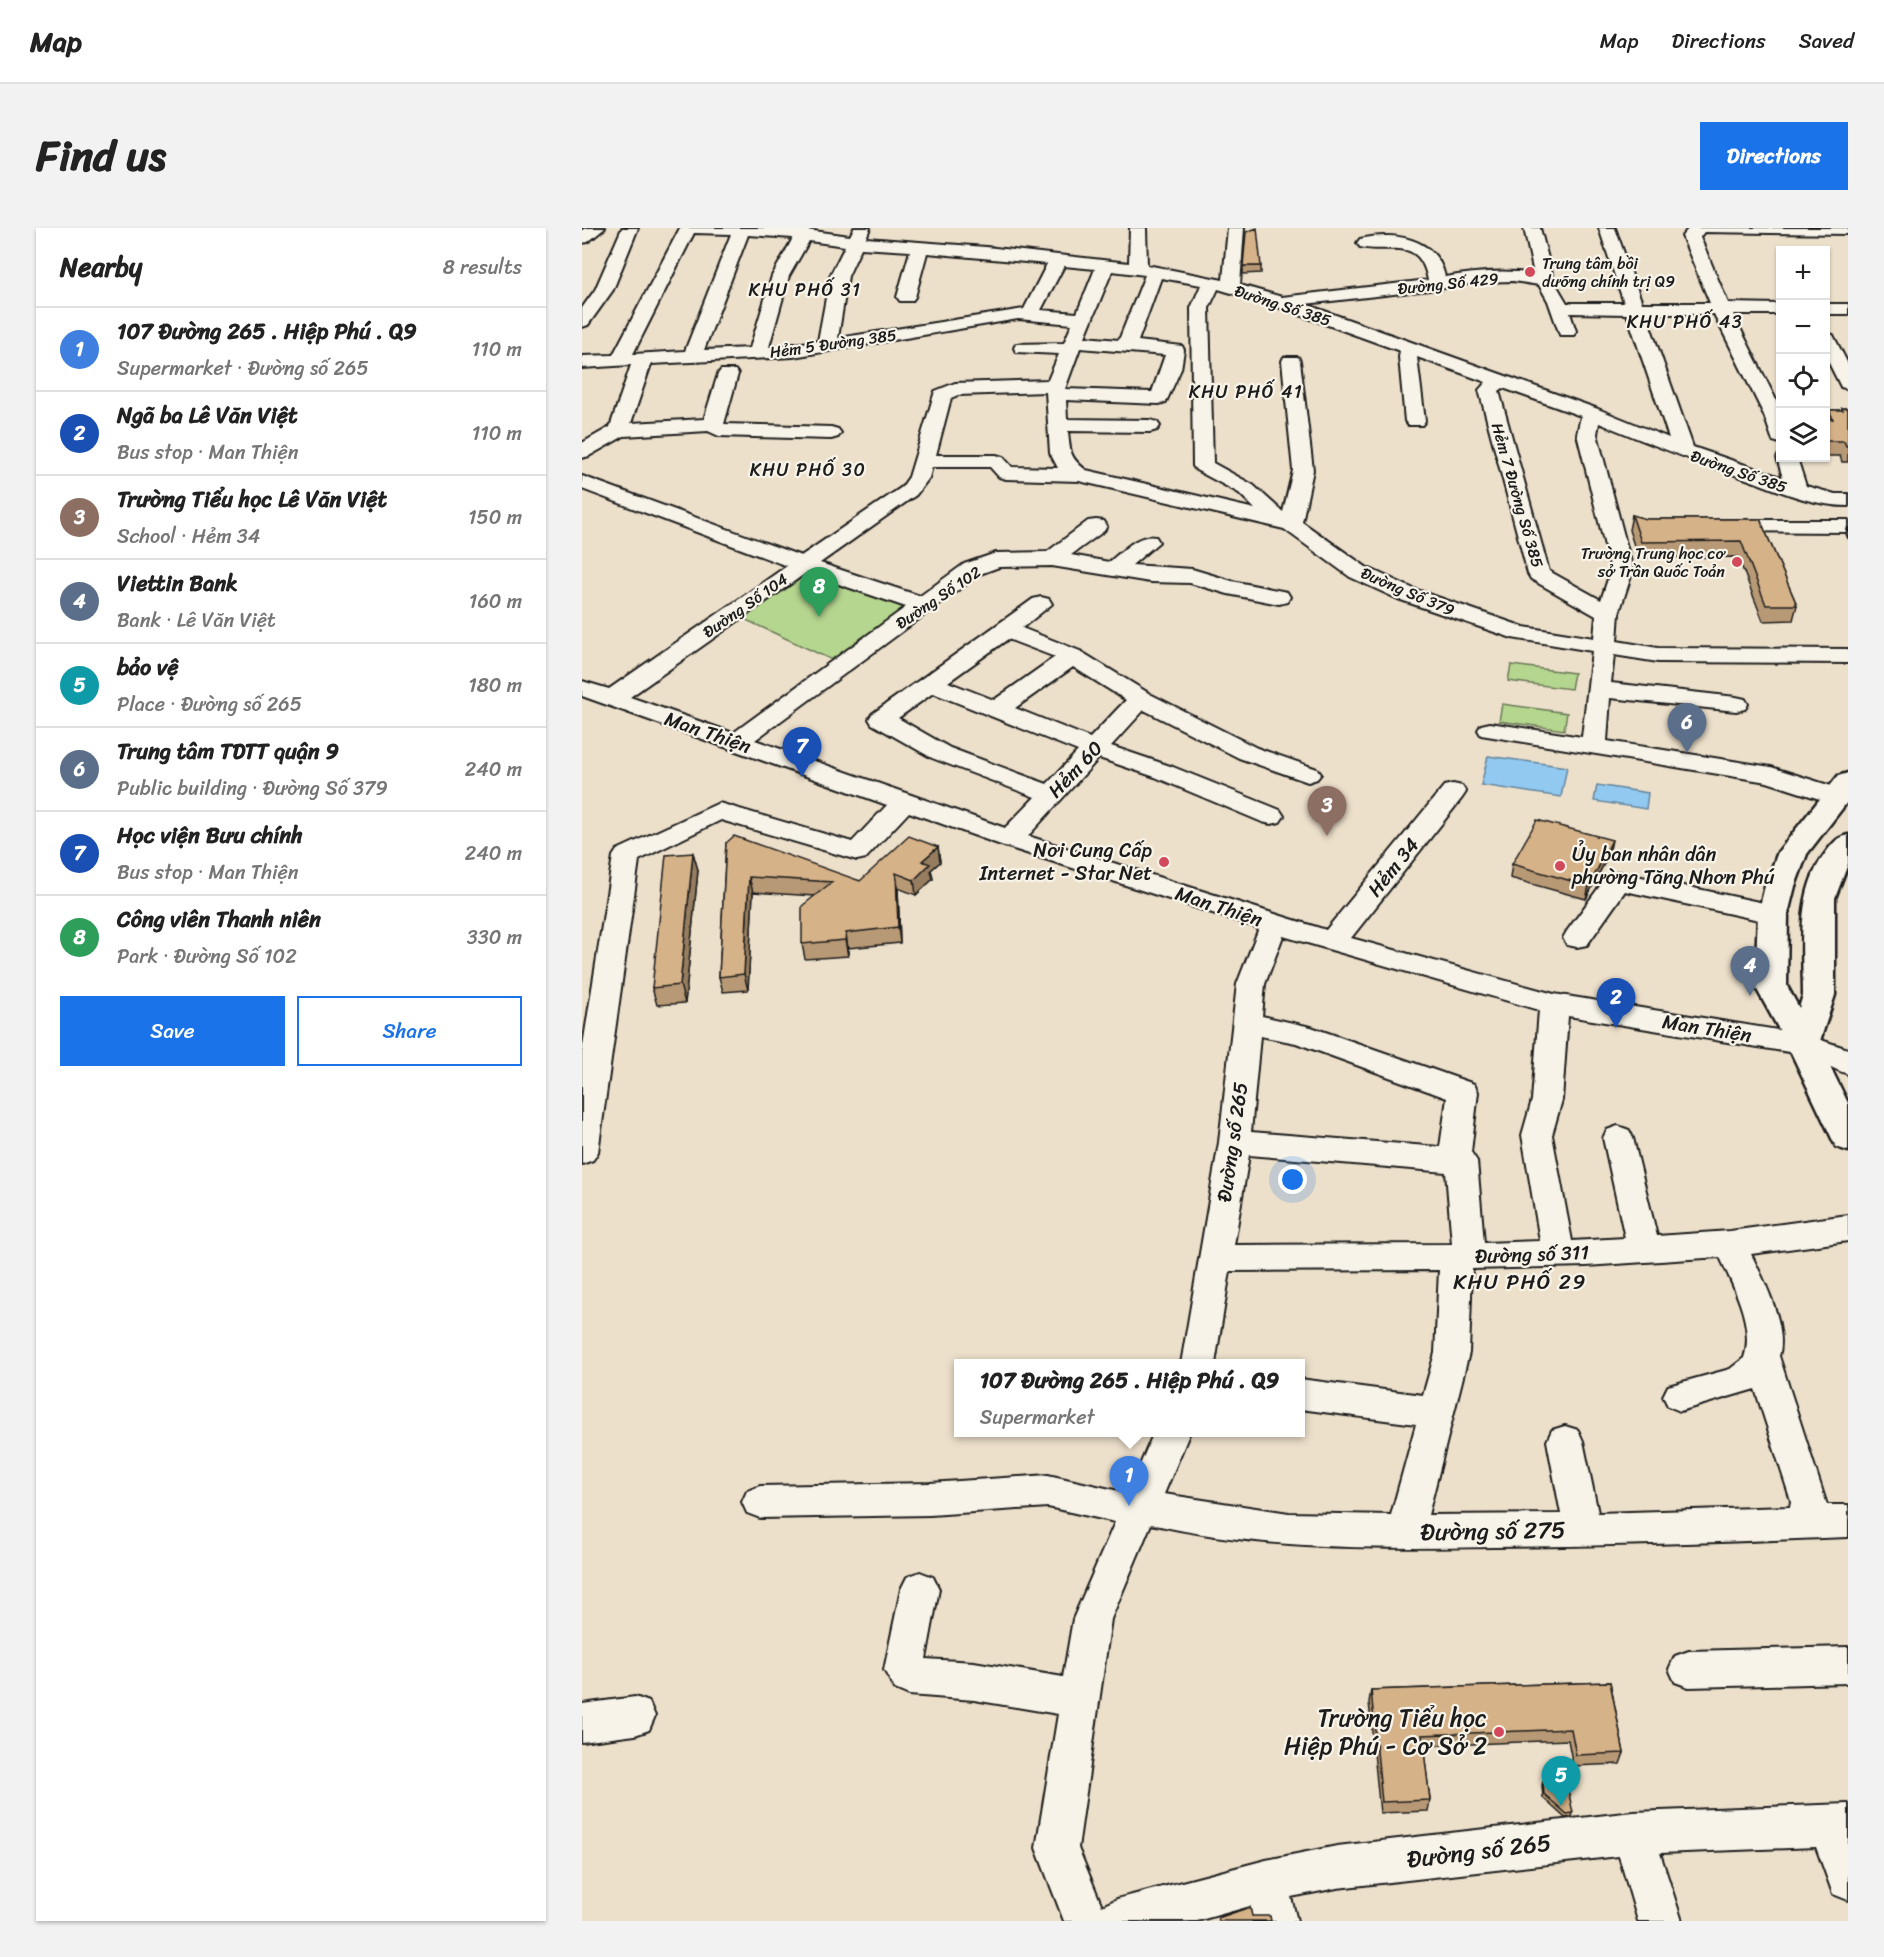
<!DOCTYPE html>
<html lang="en">
<head>
<meta charset="utf-8">
<style>
	body { margin:0; font-family:Sriracha,sans-serif; background:#f2f2f2; color:#222 }
	.controls { position:absolute; right:18px; top:18px; display:grid; overflow:hidden; border-radius:0px; box-shadow:0 2px 4px #0004 }
	.controls button { width:54px; height:54px; display:grid; place-items:center; padding:0; border:0; border-bottom:2px solid #e0e0e0; background:#fff; color:#222; font:30px sans-serif }
	.you { position:absolute; left:711px; top:952px; width:21px; height:21px; margin:-15px; border:4px solid #fff; border-radius:50%; background:#1a73e8; box-shadow:0 0 0 9px #1a73e833 }
	.badge { display:grid; place-items:center; width:39px; height:39px; border-radius:50%; background:#1a73e8; color:#fff; font-size:20px; font-weight:700 }
	.pin { position:absolute; translate:-50% -50px; filter:drop-shadow(0 2px 3px #0008) }
	.pin::after { content:''; position:absolute; top:32px; width:21px; height:18px; background:inherit; clip-path:polygon(0 0,100% 0,50% 100%) }
	.popup { position:absolute; left:372px; top:1131px; width:351px; height:78px; box-sizing:border-box; display:grid; place-content:center; border-radius:0px; background:#fff; filter:drop-shadow(0 2px 4px #0005); font-size:20px; white-space:nowrap; color:#767676 }
	.popup b { font-size:22px; color:#222 }
	.popup::after { content:''; position:absolute; left:50%; top:100%; margin-left:-12px; border:12px solid transparent; border-top-color:#fff }
	.list { margin:0; padding:0; list-style:none }
	h2 { display:flex; justify-content:space-between; align-items:center; height:78px; margin:0; padding:0 24px; font-size:26px }
	h2 small { font-size:20px; font-weight:400; color:#767676 }
	.list li { display:grid; grid-template-columns:39px 1fr auto; gap:18px; align-items:center; box-sizing:border-box; height:84px; padding:0 24px; border-top:2px solid #e0e0e0 }
	.list b { display:block; font-size:22px; white-space:nowrap }
	.list p { margin:0; font-size:20px; white-space:nowrap; color:#767676 }
	.list em { font-size:20px; font-style:normal; color:#767676 }
	.actions { display:flex; gap:12px; padding:18px 24px }
	.actions a { flex:1; padding:14px 0; border:2px solid #1a73e8; border-radius:0px; text-align:center; font-size:21px; color:#1a73e8 }
	.actions .main { background:#1a73e8; color:#fff }
	.icon { flex:none; width:33px; height:33px; fill:none; stroke:currentColor; stroke-width:2; stroke-linecap:round; stroke-linejoin:round }
	.map { position:relative; flex:none; width:1266px; height:1693px; overflow:hidden; border-radius:0px }
	header { display:flex; align-items:center; gap:36px; box-sizing:border-box; height:84px; padding:0 30px; background:#fff; border-bottom:2px solid #e0e0e0 }
	header strong { font-size:28px }
	nav { display:flex; gap:33px; margin-inline-start:auto; font-size:21px }
	.intro { display:flex; align-items:center; justify-content:space-between; box-sizing:border-box; height:144px; padding:0 36px }
	h1 { margin:0; font-size:42px }
	.button { padding:15px 27px; border-radius:0px; background:#1a73e8; color:#fff; font-size:21px; font-weight:700 }
	main { display:flex; gap:36px; padding:0 36px }
	aside { flex:1; background:#fff; border-radius:0px; box-shadow:0 2px 4px #0004 }
	.map>svg:first-child { display:block }
	.green { fill:#b5d68f; stroke:#687956; stroke-width:1.5 }
	.water { fill:#92c9f0; stroke:#63849b; stroke-width:1.5 }
	.lines { fill:none; stroke-linecap:round; stroke-linejoin:round }
	.minor-casing { stroke:#1c1c1c; stroke-width:4 }
	.major-casing { stroke:#1c1c1c; stroke-width:5 }
	.minor { fill:#f7f3e8; fill-rule:evenodd }
	.major { fill:#f7f3e8; fill-rule:evenodd }
	.wall { fill:#b89975; stroke:#1c1c1c; stroke-width:1.5 }
	.shaded-wall { fill:#967d5f; stroke:#1c1c1c; stroke-width:1.5 }
	.building { fill:#d6b288; stroke:#1c1c1c; stroke-width:1.5 }
	.poi-dot { fill:#d1495b; stroke:#f7f3e8; stroke-width:2 }
	.labels { text-anchor:middle; stroke-width:4.5; stroke-linejoin:round; paint-order:stroke }
	.far-poi-label { font-size:16px; fill:#1c1c1c; stroke:#f7f3e8; text-anchor:start }
	.far-street-label { font-size:16px; fill:#1c1c1c; stroke:#f7f3e8 }
	.far-neighbourhood-label { font-size:18px; letter-spacing:1.5px; fill:#1c1c1c; stroke:#f7f3e8 }
	.street-label { font-size:20px; fill:#1c1c1c; stroke:#f7f3e8 }
	.poi-label { font-size:20px; fill:#1c1c1c; stroke:#f7f3e8; text-anchor:end }
	.neighbourhood-label { font-size:21px; letter-spacing:1.5px; fill:#1c1c1c; stroke:#f7f3e8 }
	.near-street-label { font-size:24px; fill:#1c1c1c; stroke:#f7f3e8 }
	.near-poi-label { font-size:24px; fill:#1c1c1c; stroke:#f7f3e8; text-anchor:end }
</style>
</head>
<body>
<header>
<strong>Map</strong>
<nav><a>Map</a><a>Directions</a><a>Saved</a></nav>
</header>
<div class="intro"><h1>Find us</h1><a class="button">Directions</a></div>
<main>
<aside>
<h2>Nearby<small>8 results</small></h2>
<ul class="list">
<li><span class="badge" style="background:#3f7fe0">1</span><div><b>107 Đường 265 . Hiệp Phú . Q9</b><p>Supermarket · Đường số 265</p></div><em>110 m</em></li>
<li><span class="badge" style="background:#1a4fb4">2</span><div><b>Ngã ba Lê Văn Việt</b><p>Bus stop · Man Thiện</p></div><em>110 m</em></li>
<li><span class="badge" style="background:#8d6e63">3</span><div><b>Trường Tiểu học Lê Văn Việt</b><p>School · Hẻm 34</p></div><em>150 m</em></li>
<li><span class="badge" style="background:#5c6f8a">4</span><div><b>Viettin Bank</b><p>Bank · Lê Văn Việt</p></div><em>160 m</em></li>
<li><span class="badge" style="background:#0f9aa8">5</span><div><b>bảo vệ</b><p>Place · Đường số 265</p></div><em>180 m</em></li>
<li><span class="badge" style="background:#5c6f8a">6</span><div><b>Trung tâm TDTT quận 9</b><p>Public building · Đường Số 379</p></div><em>240 m</em></li>
<li><span class="badge" style="background:#1a4fb4">7</span><div><b>Học viện Bưu chính</b><p>Bus stop · Man Thiện</p></div><em>240 m</em></li>
<li><span class="badge" style="background:#2e9e5b">8</span><div><b>Công viên Thanh niên</b><p>Park · Đường Số 102</p></div><em>330 m</em></li>
</ul>
<div class="actions"><a class="main">Save</a><a>Share</a></div>
</aside>
<div class="map">
<svg width="1266" height="1693" viewBox="0 0 1266 1693">
	<rect width="100%" height="100%" fill="#ede0cb"/>
	<filter id="ink" filterUnits="userSpaceOnUse"><feTurbulence type="fractalNoise" baseFrequency=".0167" numOctaves="2"/><feDisplacementMap in="SourceGraphic" scale="12" xChannelSelector="R" yChannelSelector="G"/><feConvolveMatrix kernelMatrix="1 2 1 2 8 2 1 2 1" color-interpolation-filters="sRGB"/></filter>
	<g filter="url(#ink)">
		<path class="green" d="M226,346l96,33v4l-67,48h-7l-86,-40 -3,-4 55,-40z
			M929,437l63,8 -3,16 -63,-8z
			M920,476l65,9 -3,17 -65,-9z"/>
		<path class="water" d="M906,528l79,11 -6,30 -80,-12z
			M1015,557l51,8 -2,16 -52,-8z"/>
		<g class="lines">
			<defs>
				<path id="minor" d="M4,0h19l-17,14 -6,1v-13z
					M40,0h16l-25,62 -25,35 -6,2v-19l13,-18z
					M98,0h112l58,8 4,-8h16l-4,10 120,9 143,16 1,-35h16l1,37 76,15 5,-52h16l-4,57 42,12 146,-17c-9,-45 -37,-26 -68,-33l-3,-4 3,-4c35,-8 77,-1 85,38 31,-5 59,-8 89,-3l-10,-46h16l14,53 13,22h57l-25,-75h16l27,75h68l-28,-67 7,-8h159v6l-144,-2 -4,5 28,66 52,1v10h-47l47,94v35l-7,-2 -9,-26 -50,-101h-68l47,133 90,31 -6,-20 3,-5v5h17l9,28 29,8h13v12c-32,0 -64,-13 -93,-24 -53,-18 -105,-38 -156,-59l-2,11 36,136 -14,43 -2,28 41,7 190,1v14l-190,-1 -44,-7 -3,28 125,14 9,2 3,5 -3,5 -9,2 -126,-13 -3,43 164,26 73,23 4,6 -4,6 -9,2 -68,-22 -286,-47 -3,-5 3,-5 9,-2 92,14 10,-86 -80,-13 -114,-39 -48,-22 -66,-48 -205,-48 -73,-2 -7,-2 -9,-10h-58l-3,11 -13,17 -96,68 100,33 44,-32 32,-11 51,-1 41,-31 8,-1 8,1 3,5 -3,5 -33,24 38,7c14,-11 29,-29 47,-25l3,5 -27,23 60,4 40,12 55,11 3,5 -3,5 -8,2 -51,-10 -38,-11 -40,-1 -98,-16 -53,1 -19,7 -225,166 250,88 30,-31 -103,-39 -60,-34 -3,-5 3,-5 161,-115 8,-2 8,2 3,5 -30,24 58,23 70,43 107,54 60,21 4,5 -4,5 -9,3 -69,-24 -95,-48 -33,36 62,21 107,43 4,6 -4,6 -9,2 -9,-2 -107,-45 -56,-19 -71,78 298,94 118,-144 9,-2 9,2 4,6 -4,6 -111,140 203,56 249,40 45,15v25c-16,-5 -31,-15 -47,-20l-233,-38 -6,84 -10,35 20,106 53,-3 -22,-100 4,-8 11,-4 11,4 4,8 24,98 73,-5 118,-16v26l-97,13c13,26 37,73 28,102l48,149h21v32c-118,5 -236,9 -354,10 -115,2 -230,3 -343,-23l-40,95 -33,229 24,58 15,-7 149,-39 71,-14 296,-34 215,-8v96l-15,-6 -17,-47 -156,6 22,68h-44l-19,-65 -282,32 -46,9 6,24h-44l-3,-15 -53,15h-133l-28,-73 22,-134 -84,-14 -65,-5 -14,-6 -11,-19 17,-81 6,-12 13,-5 13,5 6,12 -13,70 48,3 89,15 10,-58 42,-97 -67,-15 -118,8 -170,3 -13,-5 -5,-11 5,-11 13,-5 170,-3 118,-8 80,18 26,-61h36l-26,62 125,19 102,2 25,-91 -116,-15v-30l123,16 12,-42 4,-83 -209,1 -15,93h-34l38,-222 18,-158 22,-56 -258,-83 -92,-33 -43,46 -9,2 -136,-40 -82,40 -41,292 -5,8 -11,4v-112l31,-196 4,-6 102,-47 133,39 35,-37 -305,-109v-15l27,8 178,-123 -205,-77v-13l219,80 101,-69 7,-10 26,-86 20,-8 93,-3 11,-26 -43,-2 -2,-4 2,-4 48,-1 8,-19 -54,-5 -225,38 -142,7 -20,59 73,-4 14,-45 3,-4h14l3,4 -14,50 107,3 7,2 3,4 -3,4 -7,2 -112,-3 -11,-5 -84,5 -35,20 -7,2v-15l28,-16 21,-62 -49,3v-12l31,-1zM112,5l37,1 -46,117 -52,3zM166,7l45,3 -21,38 -22,72 -46,2zM227,13l36,5 -15,30 -12,65 -49,6 20,-71zM279,20l49,3 -13,46 3,4h12l3,-4 12,-44 120,11 -23,45 -186,29 10,-62zM482,38l31,3 -18,44 -36,-3zM530,43l33,4 -26,65 -34,-3zM579,50l40,7 -10,23 2,158 3,4 43,23 16,16 -169,-39c-17,-13 -16,-19 -18,-39l82,1 7,-2 3,-4 -3,-4 -7,-2 -83,-1 -1,-19 93,4 7,-2 15,-33 3,-19 -2,-4 -44,-5zM931,53l26,4 9,16 12,34h14l2,-4 -6,-18 57,1 42,124 -71,-29 -293,-105 133,-15 41,-7zM636,61l57,17 125,45 -1,6 6,64 3,4h14l3,-4 -8,-64 69,25 -7,8 49,184 3,5 65,37 -2,22 -70,-11 -110,-38 -48,-22 -64,-45 11,-52 -13,-109 -2,-4h-14l-2,4 11,109 -10,42 -30,-27 -40,-22 -4,-155zM498,120l85,7 -13,37 -87,-3zM921,160l78,28 -4,18 34,136 -10,30 -52,-29 -50,-180zM464,164l4,61 8,15 -46,-1 -9,-10 -7,-2h-60l15,-57 7,-3zM224,345l100,34 -173,126 -103,-36zM426,411l47,18 -61,43 -46,-18zM491,439l53,33 -36,38 -75,-30zM351,465l145,58 -31,33 -97,-36 -52,-30zM701,708l256,74 -7,90 -10,35 18,106 -56,2 -7,-82 -6,-9 7,-60 -4,-8 -163,-57 -49,-11 3,-32zM678,808l36,7 151,55 -7,49 -189,-15zM667,927l197,17 6,72 -218,1zM1138,1029c13,29 35,69 24,101l-14,11 -62,17 -5,10 5,10 12,5 75,-22 36,112 -1,6 -192,6 -15,-72 -5,-11 -13,-4 -13,4 -5,11 14,73 -133,1 41,-162 3,-84 114,-3z
					M1244,76h22v10h-22z
					M1244,105l7,2 15,29v25l-7,-2 -15,-30z
					M1140,292h126v12l-134,-1 -3,-5 3,-5z
					M1036,644l155,33 10,3 4,6 -4,6 -10,3 -148,-32 -38,54 -10,2 -10,-2 -4,-7 4,-7 41,-56z
					M1266,1419v36l-159,4 -14,-5 -6,-13 6,-13 14,-5z
					M53,1469l14,5 6,14 -6,14 -14,5 -53,7v-38z"/>
				<path id="major" d="M1266,545v28l-41,53 -12,32 -7,28 -1,72 12,22 4,-13c0,-48 -8,-103 24,-144 7,-9 10,-13 21,-16v29l-13,34v97l-16,49 29,59v48l-12,-4 -49,-103 -32,-58 3,-72 7,-28 13,-34 60,-76z"/>
			</defs>
			<use href="#minor" class="minor-casing"/>
			<use href="#major" class="major-casing"/>
			<use href="#minor" class="minor"/>
			<use href="#major" class="major"/>
		</g>
		<path class="wall" d="M661,38h18v7l-18,1z
			M1260,180h6v54h-6l-2,-6h-14v-37h1l2,-9h13z
			M1050,287l14,4h114l37,86 -4,15 -30,1 -25,-64 -100,1 -9,-28z
			M1266,297v14l-2,-5z
			M144,615l134,38 78,-34 2,15 -9,8 2,9 -17,16 -18,-7 2,55 -52,5v8l-43,3 -3,-15 13,-48 -62,-4 -5,98 -25,2 -4,-15z
			M111,625l5,17 -13,133 -28,2 -5,-17z
			M1027,626l-23,45 -76,-21 2,-14z
			M1028,1454l14,71 -4,11 -47,2 -5,-26 -145,6 7,54 -2,11 -48,2 -11,-111 2,-12z
			M961,1554l30,31 -1,4 -7,1 -22,-20 -1,-13z"/>
		<path class="shaded-wall" d="M1030,612l-3,14 -23,45 3,-13z
			M356,619l2,15 -9,8 2,9 -17,16 -2,-15 8,-19z
			M111,625l5,17 -13,133 -5,-18z
			M314,645l2,15 2,55 -2,-16z
			M167,649l4,15 -5,98 -4,-16z
			M264,705l2,15v8l-3,-16z"/>
		<path class="building" d="M675,0l4,38h-18l3,-34z
			M1260,180h6v38h-2l-2,-5h-18v-22h7l-4,-9h14z
			M1050,287l14,4h114l37,86h-31l-25,-64 -100,1z
			M955,592l75,20 -23,46 -77,-22z
			M152,608l126,45 49,-45 29,11 -16,14 8,3 -16,16 -18,-7 2,54 -52,6 -1,7 -43,4v-38l30,-24 -83,-5 -5,97 -25,3 7,-134z
			M111,625l-13,132 -28,3 14,-133z
			M1028,1454l14,71 -48,2 -5,-26 -149,6 8,65 -48,2 -11,-112z
			M984,1552l7,33 -6,1 -23,-20 -1,-12z
			M668,1679l2,9h18l1,5h-52l-1,-3z"/>
	</g>
	<g class="poi-dot">
		<circle cx="948" cy="44" r="6"/>
		<circle cx="1155" cy="334" r="6"/>
		<circle cx="582" cy="634" r="6"/>
		<circle cx="978" cy="638" r="6"/>
		<circle cx="917" cy="1504" r="6"/>
	</g>
	<g class="labels">
		<g class="far-poi-label">
			<text x="960" y="41">Trung tâm bồi<tspan x="960" dy="18">dưỡng chính trị Q9</tspan></text>
			<text x="1143" y="331" text-anchor="end">Trường Trung học cơ<tspan x="1143" dy="18">sở Trần Quốc Toản</tspan></text>
		</g>
		<g class="far-street-label">
			<text transform="translate(866 55) rotate(-6)" y="6">Đường Số 429</text>
			<text transform="translate(701 77) rotate(18)" y="6">Đường Số 385</text>
			<text transform="translate(251 115) rotate(-8)" y="6">Hẻm 5 Đường 385</text>
			<text transform="translate(1157 243) rotate(19)" y="6">Đường Số 385</text>
			<text transform="translate(936 267) rotate(74)" y="6">Hẻm 7 Đường Số 385</text>
			<text transform="translate(826 363) rotate(23)" y="6">Đường Số 379</text>
			<text transform="translate(356 369) rotate(-34)" y="6">Đường Số 102</text>
			<text transform="translate(163 377) rotate(-35)" y="6">Đường Số 104</text>
		</g>
		<g class="far-neighbourhood-label">
			<text x="223" y="68">KHU PHỐ 31</text>
			<text x="1103" y="100">KHU PHỐ 43</text>
			<text x="664" y="170">KHU PHỐ 41</text>
			<text x="226" y="248">KHU PHỐ 30</text>
		</g>
		<g class="street-label">
			<text transform="translate(126 504) rotate(19)" y="7">Man Thiện</text>
			<text transform="translate(493 541) rotate(-47)" y="7">Hẻm 60</text>
			<text transform="translate(811 639) rotate(-51)" y="7">Hẻm 34</text>
			<text transform="translate(637 678) rotate(18)" y="7">Man Thiện</text>
			<text transform="translate(1125 800) rotate(9)" y="7">Man Thiện</text>
			<text transform="translate(650 914) rotate(-82)" y="7">Đường số 265</text>
			<text transform="translate(950 1026) rotate(-2)" y="7">Đường số 311</text>
		</g>
		<g class="poi-label">
			<text x="570" y="629">Nơi Cung Cấp<tspan x="570" dy="23">Internet - Star Net</tspan></text>
			<text x="990" y="633" text-anchor="start">Ủy ban nhân dân<tspan x="990" dy="23">phường Tăng Nhơn Phú</tspan></text>
		</g>
		<g class="neighbourhood-label">
			<text x="938" y="1061">KHU PHỐ 29</text>
		</g>
		<g class="near-street-label">
			<text transform="translate(911 1303) rotate(-1)" y="8">Đường số 275</text>
			<text transform="translate(897 1623) rotate(-7)" y="8">Đường số 265</text>
		</g>
		<g class="near-poi-label">
			<text x="905" y="1498">Trường Tiểu học<tspan x="905" dy="28">Hiệp Phú - Cơ Sở 2</tspan></text>
		</g>
	</g>
</svg>
<div class="controls">
<button>+</button>
<button>−</button>
<button><svg class="icon" aria-label="locate" viewBox="0 0 24 24"><circle cx="12" cy="12" r="6"/><path d="M12 2v4M12 18v4M2 12h4M18 12h4"/></svg></button>
<button><svg class="icon" aria-label="layers" viewBox="0 0 24 24"><path d="M12 4l9 5-9 5-9-5zM3 14l9 5 9-5"/></svg></button>
</div>
<div class="you"></div>
<div class="pin badge" style="left:547px;top:1278px;background:#3f7fe0">1</div>
<div class="popup"><b>107 Đường 265 . Hiệp Phú . Q9</b>Supermarket</div>
<div class="pin badge" style="left:1034px;top:800px;background:#1a4fb4">2</div>
<div class="pin badge" style="left:745px;top:608px;background:#8d6e63">3</div>
<div class="pin badge" style="left:1168px;top:768px;background:#5c6f8a">4</div>
<div class="pin badge" style="left:979px;top:1578px;background:#0f9aa8">5</div>
<div class="pin badge" style="left:1105px;top:525px;background:#5c6f8a">6</div>
<div class="pin badge" style="left:220px;top:549px;background:#1a4fb4">7</div>
<div class="pin badge" style="left:237px;top:389px;background:#2e9e5b">8</div>
</div>
</main>
</body>
</html>
